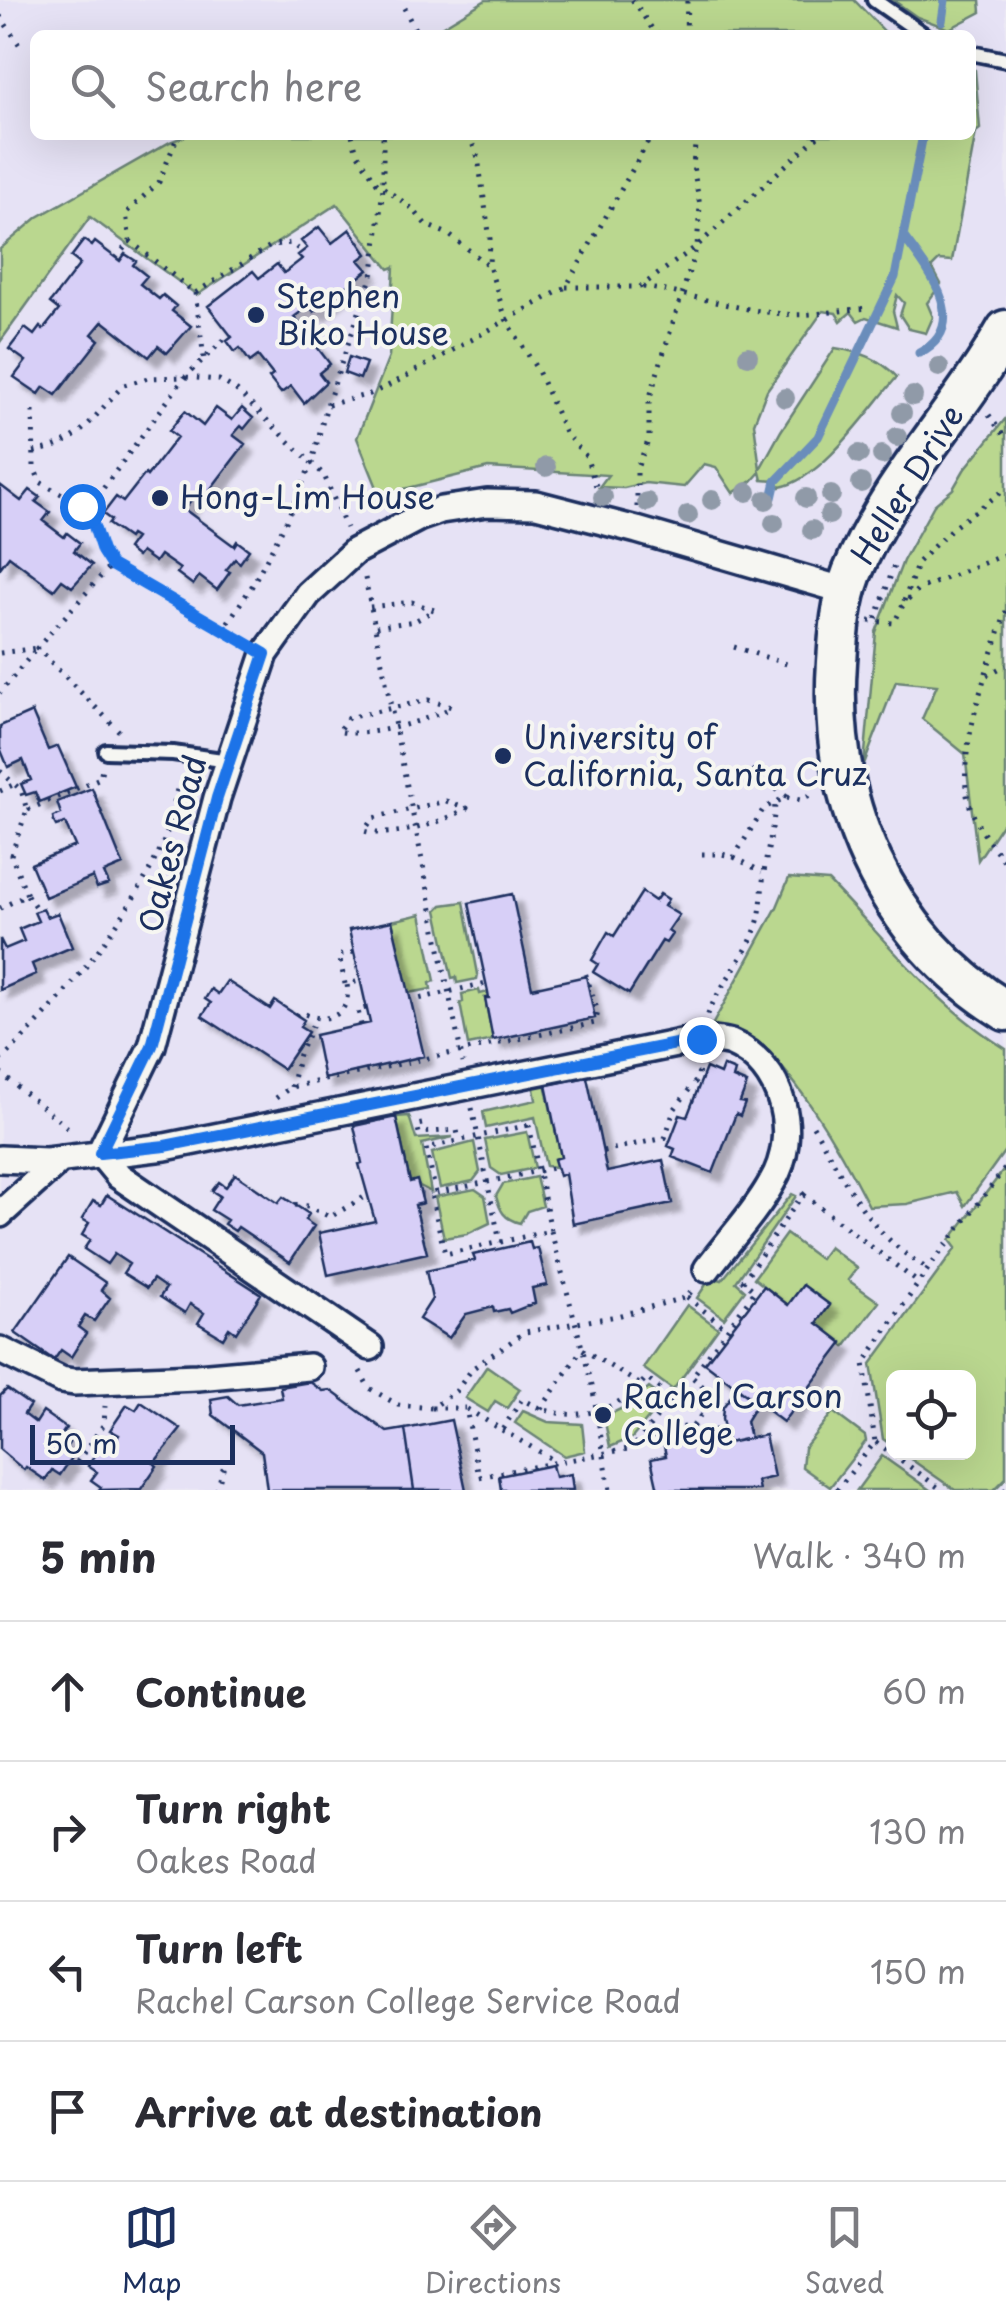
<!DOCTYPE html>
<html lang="en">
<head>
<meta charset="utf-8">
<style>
	body { margin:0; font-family:"Playpen Sans",sans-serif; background:#f2f2f3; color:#2b2b33 }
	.controls { position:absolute; right:30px; bottom:30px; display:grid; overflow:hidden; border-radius:15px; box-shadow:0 10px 40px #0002 }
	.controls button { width:90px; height:90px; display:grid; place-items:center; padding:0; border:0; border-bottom:2px solid #e1e1e2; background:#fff; color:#2b2b33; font:50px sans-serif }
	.scale { position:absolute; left:30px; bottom:25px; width:205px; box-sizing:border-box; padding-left:10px; border:5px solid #1b2f5e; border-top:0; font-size:28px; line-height:35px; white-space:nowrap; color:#1b2f5e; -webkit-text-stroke:8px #f6f6f2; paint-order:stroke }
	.stop { position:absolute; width:30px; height:30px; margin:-22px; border:8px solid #1a73e8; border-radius:50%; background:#fff }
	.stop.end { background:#1a73e8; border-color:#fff; box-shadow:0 2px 10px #0008 }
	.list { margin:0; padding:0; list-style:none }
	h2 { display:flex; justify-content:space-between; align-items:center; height:130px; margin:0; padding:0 40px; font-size:42px }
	h2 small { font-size:32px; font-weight:400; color:#7c7c81 }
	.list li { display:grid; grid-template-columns:65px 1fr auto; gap:30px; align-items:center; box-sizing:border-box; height:140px; padding:0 40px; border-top:2px solid #e1e1e2 }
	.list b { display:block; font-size:38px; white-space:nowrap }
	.list p { margin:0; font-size:32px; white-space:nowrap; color:#7c7c81 }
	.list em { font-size:32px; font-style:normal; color:#7c7c81 }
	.icon { flex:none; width:55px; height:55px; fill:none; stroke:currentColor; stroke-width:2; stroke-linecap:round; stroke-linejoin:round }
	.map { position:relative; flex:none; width:1006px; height:1490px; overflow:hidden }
	.search { position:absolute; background:#fff; box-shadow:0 10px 40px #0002; left:30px; right:30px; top:30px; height:110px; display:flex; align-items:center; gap:25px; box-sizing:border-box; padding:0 35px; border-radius:15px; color:#7c7c81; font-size:38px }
	.sheet { height:690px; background:#fff }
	nav { display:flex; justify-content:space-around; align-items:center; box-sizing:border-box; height:140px; border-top:2px solid #e1e1e2; background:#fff; font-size:28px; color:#7c7c81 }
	nav a { display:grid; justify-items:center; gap:5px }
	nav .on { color:#1b2f5e }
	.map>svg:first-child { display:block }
	.built { fill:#e6e2f5; fill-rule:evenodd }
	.green { fill:#bad78f; stroke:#6a8376; stroke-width:2.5 }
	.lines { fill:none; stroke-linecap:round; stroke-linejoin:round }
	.stream { stroke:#6a8dbb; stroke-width:9 }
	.building { fill:#d7cff7; stroke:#1b2f5e; stroke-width:2.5; filter:url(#shadow) }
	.lane-casing { stroke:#1b2f5e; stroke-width:20 }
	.street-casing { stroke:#1b2f5e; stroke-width:32 }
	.secondary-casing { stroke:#1b2f5e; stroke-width:45 }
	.path { stroke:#1b2f5e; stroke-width:5; stroke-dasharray:2.5 8; stroke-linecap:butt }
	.lane { stroke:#f6f6f2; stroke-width:12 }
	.street { stroke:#f6f6f2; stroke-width:25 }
	.secondary { stroke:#f6f6f2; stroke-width:38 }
	.tree { fill:#909aa8 }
	.route { stroke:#1a73e8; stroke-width:12 }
	.poi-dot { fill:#1b2f5e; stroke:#f6f6f2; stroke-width:4 }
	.labels { text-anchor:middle; stroke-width:8; stroke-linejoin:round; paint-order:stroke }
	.poi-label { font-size:32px; fill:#1b2f5e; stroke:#f6f6f2; text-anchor:start }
	.street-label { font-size:32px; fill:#1b2f5e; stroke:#f6f6f2 }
</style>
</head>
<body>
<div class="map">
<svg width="1006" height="1490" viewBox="0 0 1006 1490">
	<defs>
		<filter id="shadow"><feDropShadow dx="9" dy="9" stdDeviation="2.5" flood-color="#0004"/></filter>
	</defs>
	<rect width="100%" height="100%" fill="#edeaf4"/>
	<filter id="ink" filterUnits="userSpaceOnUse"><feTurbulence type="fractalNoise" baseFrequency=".01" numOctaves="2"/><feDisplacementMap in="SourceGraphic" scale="20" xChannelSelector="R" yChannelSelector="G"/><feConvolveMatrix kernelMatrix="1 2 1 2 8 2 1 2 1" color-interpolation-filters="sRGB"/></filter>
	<g filter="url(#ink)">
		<path class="built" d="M0,0h1006v1490h-1006zM35,35h936v100h-936zM894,1378h74v74h-74z"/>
		<path class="green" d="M486,0h368l32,33 7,2h-465z
			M893,0h87l1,12 -32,17 -32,-12z
			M971,68l4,2 5,59 -4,3 -24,129 -13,-1 -7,7 9,17 -14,19 6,14 -7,16 -17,-4 -9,-14 4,-12 -7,-8 -4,16 4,16 -31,-10 -8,4 -7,-9 -10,9 -5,-8 -13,-2 -56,79 -13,33 6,46 21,-38 54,-83c26,4 44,10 62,29 -28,32 -74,102 -117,110l-4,-6 -14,-1 -2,-8 -8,9 -19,12 -17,-26 -12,-3 -20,23 -39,-4 -21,5 -25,-1 9,-12 -120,-7 -108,27 -23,-57 32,-81 5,-90 -5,2 -52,-65 -140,91 -107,-78 -90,125v-93l38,-32 132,-75 18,-7h783z
			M1006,418v400l-28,42 -13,-106 -43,-35 15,-34 -41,-4 -32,83 12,-132 27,-71 31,-56 19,-16 11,-19z
			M789,878l39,3c58,59 107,124 178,168v100l-41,57 -8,-14 -50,12 -38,2c-22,-43 -83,-156 -128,-172 -10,-3 -21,-3 -31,-5l67,-122z
			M464,902l14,72 -1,5 -20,4 -1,-6 -4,1 -15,-68 5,-5z
			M421,914l14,67 -5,2 1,6 -23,4 -16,-72z
			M479,990l1,4 8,-2 1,6 -4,1 8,41 -25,5 -8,-42 3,-1 -1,-8z
			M543,1074l18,83 -6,2 2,8 -11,-1 -11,-49 -49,11 -3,-16 53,-12 -3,-17z
			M409,1116l7,23 37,-2 -31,7 9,48 -13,-7 -2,-4 -6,1 -14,-65z
			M527,1132l8,36 -34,7 -10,-7 -6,-28z
			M474,1142l6,30 -7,9 -33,7 -8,-35z
			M1006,1167v311l-12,12h-39l-53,-37 66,-1v-74h-74l-1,68 -10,-7 -12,-75 85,-116 -6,-8z
			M536,1177l7,29 -16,5 -7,12c-16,-4 -20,-12 -24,-27l7,-12z
			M475,1189l10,7 5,27 -23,11 -23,4 -9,-41z
			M792,1194l4,2 -60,86 9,8 -21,28 -27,-20 14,-21 11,3z
			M786,1234l34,25 9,-12 28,21 -9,12 31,22 -34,45 -28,-24 13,-18 -27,-20 -15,20 -34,-27z
			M687,1305l31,23 -45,62 -30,-22z
			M487,1366l33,23 -13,19 -12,-7 -7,11 -23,-14z
			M649,1388l15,11 -32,39 -22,9 -6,-30 27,-13z
			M523,1411l25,11 34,2 3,27 -21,5 -49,-33z
			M833,1412l32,24 1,5 -36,46 -28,-20 2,-19z
			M882,1456l48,34h-73z"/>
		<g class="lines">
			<path class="stream" d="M942,21l3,-21
				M903,236c24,32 71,89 16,117
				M772,498l4,-17 42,-44 77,-160 28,-142"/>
		</g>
		<path class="building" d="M319,227l13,16 18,-14 17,25 -8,6 9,10 -54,42 -5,-6 -15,11 36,47 -11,9 7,9 -22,21 -13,-17 -10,7 -12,-15 4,-3 -15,-19 -8,6 -10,-14 -5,4 -8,-11 5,-4 -24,-31 45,-35 6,7 18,-14 7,9 18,-14 -4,-4 9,-7 -6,-7z
			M84,240l8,6 3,-4 25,19 5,-7 11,7 -3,4 14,11 -7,8 19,15 4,-4 13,11 -4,5 19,15 -24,27 -9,-7 -9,11 -46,-36 -11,13 7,6 -43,55 -12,-8 -5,7 -25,-17 12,-16 -17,-12 16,-21 9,7 6,-8 3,3 16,-20 -9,-7 30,-39 -9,-7z
			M349,357l17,6 -6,16 -16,-6z
			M216,408l16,12 10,-12 11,10 -9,11 -3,-3 -8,9 12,9 -42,55 -7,-5 -12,15 50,37 3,-5 12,9 -9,13 -5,-4 -9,11 4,2 -13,18 -18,-14 -6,9 -16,-12 3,-4 -20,-14 -5,7 -14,-10 -4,5 -10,-8 8,-11 -5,-3 -2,3 -20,-14 3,-4 -8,-6 13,-17 7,5 22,-28 2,2 30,-39 -8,-6 16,-20 18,15z
			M0,485l21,16 9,-11 10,7 -4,5 14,10 -7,9 21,16 3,-4 13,10 -6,8 18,14 -20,22 -10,-7 -8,10 -45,-34 -9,12z
			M32,712l16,38 10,-4 18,41 -37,15 -4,-10 -9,3 -5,-11 10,-4 -8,-20 -15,7 -8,-19v-22z
			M92,788l31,77 -19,8 5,11 -12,4 -4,-11 -48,20 -14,-33 44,-18 -10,-23 -9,3 -2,-4 -1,-5 8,-3 -4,-12z
			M642,892l13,9 5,-7 8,5 -4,7 15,9 -11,16 4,3 -6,9 -4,-2 -33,53 -36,-22 5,-8 -6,-4 16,-28 6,4z
			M512,894l20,94 54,-12 9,42 -102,22 -8,-42h4l-1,-6 -19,-89z
			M43,909l4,8 11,-4 14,34 -40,17 4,10 -36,16v-51l5,10 19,-8 -5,-12 19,-8 -4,-9z
			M392,921l32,135 -100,23 -9,-44 55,-12 -21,-93z
			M227,981l43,28 5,-8 29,19 -4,7 8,5 -25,37 -81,-53 9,-13 -6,-4 6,-10 7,5z
			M723,1066l12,5 -2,7 14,6 -7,18 5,1 -5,13 -4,-2 -23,59 -41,-16 3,-8 -7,-3 12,-31 7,2 19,-49 14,6z
			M587,1077l20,95 56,-12 9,43 -99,21 -8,-50 -6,2 -5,-17 7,-2 -15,-72z
			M396,1117l14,65 7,-2 6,23 -8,2 12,48 -99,22 -9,-42 56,-12 -16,-57 3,-1 -8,-37z
			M235,1174l43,29 5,-6 26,17 -4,6 9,6 -24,36 -52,-35 -3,4 -11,-7 3,-4 -16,-10 9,-14 -8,-5 7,-9 7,5z
			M107,1195l154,99 -25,39 -7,-5 -6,10 -25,-15 6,-10 -14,-9 -5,9 -25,-16 6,-9 -13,-9 -6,9 -24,-15 6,-9 -15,-10 -7,10 -23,-15 6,-9 -8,-5 7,-12 -7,-4 11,-18 8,4z
			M530,1242l2,7 6,-1 9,37 -15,3 3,15 -25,10 -2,-4 -14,3 -1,-5 -27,7 -17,24 -30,-19 13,-20 -6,-28 49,-11 -2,-5z
			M68,1257l38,26 -5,7 9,8 -16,23 -9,-5 -7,11 8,6 -15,24 -10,-7 -7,10 -39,-27z
			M803,1285l27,20 -13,18 26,20 -60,79 -78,-59 59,-77 24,19z
			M310,1382l13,9 7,-1 57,42 18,-3 9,61h-147l-5,-38 -49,-37 -2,-16 17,-3 10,9 44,-7 -2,-11z
			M737,1388l20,15 -11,18 4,17 -23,5 -5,-24 1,-12z
			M7,1389l23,16 -6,9 12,9 7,-11 23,16 -6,9 9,6 -7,10 9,6 -11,16 -8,-5 -7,10 -19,-13 -2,3 -24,-20v-54z
			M141,1402l40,27 -27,34 3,3 -16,23 -42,1 2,-3 -10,-7 6,-8 -9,-6 16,-24 8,5 7,-12 -9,-5 17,-25 9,5z
			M451,1420l15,70h-52l-9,-61z
			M715,1429l4,16 46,-10 9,42 -17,4 2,9h-101l-7,-31 15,-3 -3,-15z
			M552,1465l3,12 16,-3 2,16h-72l-2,-14z"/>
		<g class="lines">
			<defs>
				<path id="lane" d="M874,0l50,35
					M971,53l35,7
					M106,751l67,2 56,8"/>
				<path id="street" d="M100,1153l52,-107 65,-248 48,-144 43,-60 47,-43 63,-33 23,-8 46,-7 49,1 101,26 209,61
					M100,1153l19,23 251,171
					M0,1159l47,2 118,-14 536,-108c9,1 22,1 30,4 53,22 69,92 41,139 -17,31 -44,59 -65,87
					M0,1214l61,-55
					M0,1350l61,30 13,2 123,-5 112,-10"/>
				<path id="secondary" d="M1006,330c-47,83 -117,153 -154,243 -11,29 -13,58 -15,89 -10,140 47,273 169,349"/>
			</defs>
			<use href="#lane" class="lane-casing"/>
			<use href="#street" class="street-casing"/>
			<use href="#secondary" class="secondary-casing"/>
			<path class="path" d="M632,0c11,11 14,25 27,35
				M404,8l14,27
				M0,16l23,34
				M686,35l1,-35
				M352,135l5,18 20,30 36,26 13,16 22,9 41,32
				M469,135l9,23 12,81 -1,27 17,53 32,52 27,62 21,23 12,36
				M130,241l65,52 77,-48 19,-2 11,9
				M116,258l14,-17 -4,-28 33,-31 19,-47
				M566,287h74l57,-41 122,-111
				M643,287c48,7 93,23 141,27 27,3 59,-5 87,-6
				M195,293l9,65
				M328,405l42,-11 24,-11 172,-96 86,-152
				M33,411l1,56 6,15 47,26
				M989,415l17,24
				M34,452c51,-10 56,-34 90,-67l24,-7 37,-1 34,3 17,10 88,85 22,53
				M637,507v-39l12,-29v-39l48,-154 3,-40 -7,-40 3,-31
				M111,565l131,77
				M365,578l98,485
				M904,601l14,-39 33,-33 55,-40
				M370,607l42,-5 22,8
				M1006,611c-15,48 -52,145 -37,192 7,24 22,41 37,60
				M876,619l19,-56
				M869,621l25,2 8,-16 15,-17 89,-36
				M376,627l39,-6 19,-11
				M222,631l30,-45 33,-62 27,-62 15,-57 46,-133 10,-84v-53
				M734,647l53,17
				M0,653l37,-5 -37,45
				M987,675l19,-10
				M428,700l24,7c-25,14 -86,32 -114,24l10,-13z
				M119,731l-82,-83 74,-83 -9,-14 -14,-42 97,-132 45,-43
				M751,770l36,27 -11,5
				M0,771l21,19 6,20 -16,45 16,40 -27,13
				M0,791l13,-6
				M787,797l13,3 10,-5
				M446,801l21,7c-24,15 -76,31 -103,23l9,-13z
				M28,810l72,-32 2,-10
				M702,854h20l12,3 30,-49 11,-5c-1,24 -8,46 -11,70 -4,30 0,39 -14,69 -13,26 -33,47 -43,75
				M734,857l28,15
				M27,895l11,16
				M345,984l-6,-29 15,-3
				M410,1001l76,-18
				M296,1015l5,-3c26,14 51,3 46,-28l13,-3
				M361,1025l-3,-15 8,-2
				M0,1060c59,-53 130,-143 162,-215 9,-19 11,-41 16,-60l14,4
				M0,1073l72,58
				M291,1087l8,-33 16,-34
				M276,1098l15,-11 304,-64 3,-11 -14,-43
				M472,1108l28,134
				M422,1124l-5,1 2,8 38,-3 2,11
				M529,1125l22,106 -106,23 -14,-59 5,-2 -10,-45z
				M813,1126c35,59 54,107 115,143
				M603,1151l62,-13 9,-28 24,-32 1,-11
				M436,1193l121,-26
				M420,1195h11
				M804,1195l116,89
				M295,1205l13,1 22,11 36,-21
				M551,1231l41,154 18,105
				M687,1297l40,32
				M360,1371l9,17 29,17 34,3 24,-17 17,-23 52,-36 92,-16 70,-19 6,-8
				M672,1398l28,18
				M432,1408h34l13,69 154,-29 38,-19 22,-3 22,-29 -23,-20 63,-86 -12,-10 60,-87 -6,-5
				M467,1409l35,21 20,-31c42,27 93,17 124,-21l26,20 -37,47
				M541,1409l41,-60 59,36
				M502,1430l53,31
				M876,1442l66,48
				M77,1462l27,-38 1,-18
				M217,1490l8,-29
				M837,1490l38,-48 -11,-79 64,-94 78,-102
				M1005,1490l1,-1"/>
			<use href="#lane" class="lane"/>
			<use href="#street" class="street"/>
			<use href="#secondary" class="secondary"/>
		</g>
		<g class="tree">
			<circle cx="748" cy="356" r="10"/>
			<circle cx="939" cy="367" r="10"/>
			<circle cx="913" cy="396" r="10"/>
			<circle cx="785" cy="398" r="10"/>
			<circle cx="902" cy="413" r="10"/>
			<circle cx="897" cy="437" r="10"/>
			<circle cx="859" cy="454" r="10"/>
			<circle cx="882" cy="455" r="10"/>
			<circle cx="546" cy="467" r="10"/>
			<circle cx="861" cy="483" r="10"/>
			<circle cx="747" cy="492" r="10"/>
			<circle cx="831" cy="495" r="10"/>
			<circle cx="603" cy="497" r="10"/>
			<circle cx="806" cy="498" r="10"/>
			<circle cx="712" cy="500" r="10"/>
			<circle cx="766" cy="500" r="10"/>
			<circle cx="647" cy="502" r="10"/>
			<circle cx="688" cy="515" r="10"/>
			<circle cx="829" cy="515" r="10"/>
			<circle cx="774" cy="523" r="10"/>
			<circle cx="812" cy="530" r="10"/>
		</g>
	</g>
	<g class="lines" filter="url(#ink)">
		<path class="route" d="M82,506l6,2 14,43 9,14 154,89 -48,144 -65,248 -52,107 65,-7 536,-107"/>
	</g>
	<g class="poi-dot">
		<circle cx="256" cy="315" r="10"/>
		<circle cx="160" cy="498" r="10"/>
		<circle cx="503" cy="756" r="10"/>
		<circle cx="603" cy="1415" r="10"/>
	</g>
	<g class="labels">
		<g class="poi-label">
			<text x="276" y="308">Stephen<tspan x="276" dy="37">Biko House</tspan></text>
			<text x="180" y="509">Hong-Lim House</text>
			<text x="523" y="749">University of<tspan x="523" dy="37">California, Santa Cruz</tspan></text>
			<text x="623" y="1408">Rachel Carson<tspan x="623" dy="37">College</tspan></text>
		</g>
		<g class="street-label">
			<text transform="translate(908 485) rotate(-58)" y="11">Heller Drive</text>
			<text transform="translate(173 844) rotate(-75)" y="11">Oakes Road</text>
		</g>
	</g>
</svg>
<div class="controls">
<button><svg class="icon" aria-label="locate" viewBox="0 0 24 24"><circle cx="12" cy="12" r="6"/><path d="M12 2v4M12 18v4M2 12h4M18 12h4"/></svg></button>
</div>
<div class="scale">50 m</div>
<div class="stop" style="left:82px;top:506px"></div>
<div class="stop end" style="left:701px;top:1039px"></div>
<div class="search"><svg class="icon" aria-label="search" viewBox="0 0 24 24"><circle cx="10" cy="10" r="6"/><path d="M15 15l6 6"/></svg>Search here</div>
</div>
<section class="sheet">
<h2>5 min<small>Walk · 340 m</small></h2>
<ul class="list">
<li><svg class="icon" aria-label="ahead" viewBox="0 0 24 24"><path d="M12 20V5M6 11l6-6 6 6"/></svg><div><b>Continue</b></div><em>60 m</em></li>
<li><svg class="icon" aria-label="right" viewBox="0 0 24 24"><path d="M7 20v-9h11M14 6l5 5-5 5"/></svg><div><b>Turn right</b><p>Oakes Road</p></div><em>130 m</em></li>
<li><svg class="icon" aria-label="left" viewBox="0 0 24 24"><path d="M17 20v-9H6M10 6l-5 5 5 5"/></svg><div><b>Turn left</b><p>Rachel Carson College Service Road</p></div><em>150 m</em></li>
<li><svg class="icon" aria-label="arrive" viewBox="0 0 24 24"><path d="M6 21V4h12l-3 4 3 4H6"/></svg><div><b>Arrive at destination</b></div></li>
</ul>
</section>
<nav>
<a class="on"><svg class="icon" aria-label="map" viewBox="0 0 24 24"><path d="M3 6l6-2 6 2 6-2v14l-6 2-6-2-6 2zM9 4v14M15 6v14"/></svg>Map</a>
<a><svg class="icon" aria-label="directions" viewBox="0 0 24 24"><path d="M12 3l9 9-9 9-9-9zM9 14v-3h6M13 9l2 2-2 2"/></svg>Directions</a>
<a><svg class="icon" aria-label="saved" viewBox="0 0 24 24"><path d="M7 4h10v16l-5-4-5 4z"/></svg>Saved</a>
</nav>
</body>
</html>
